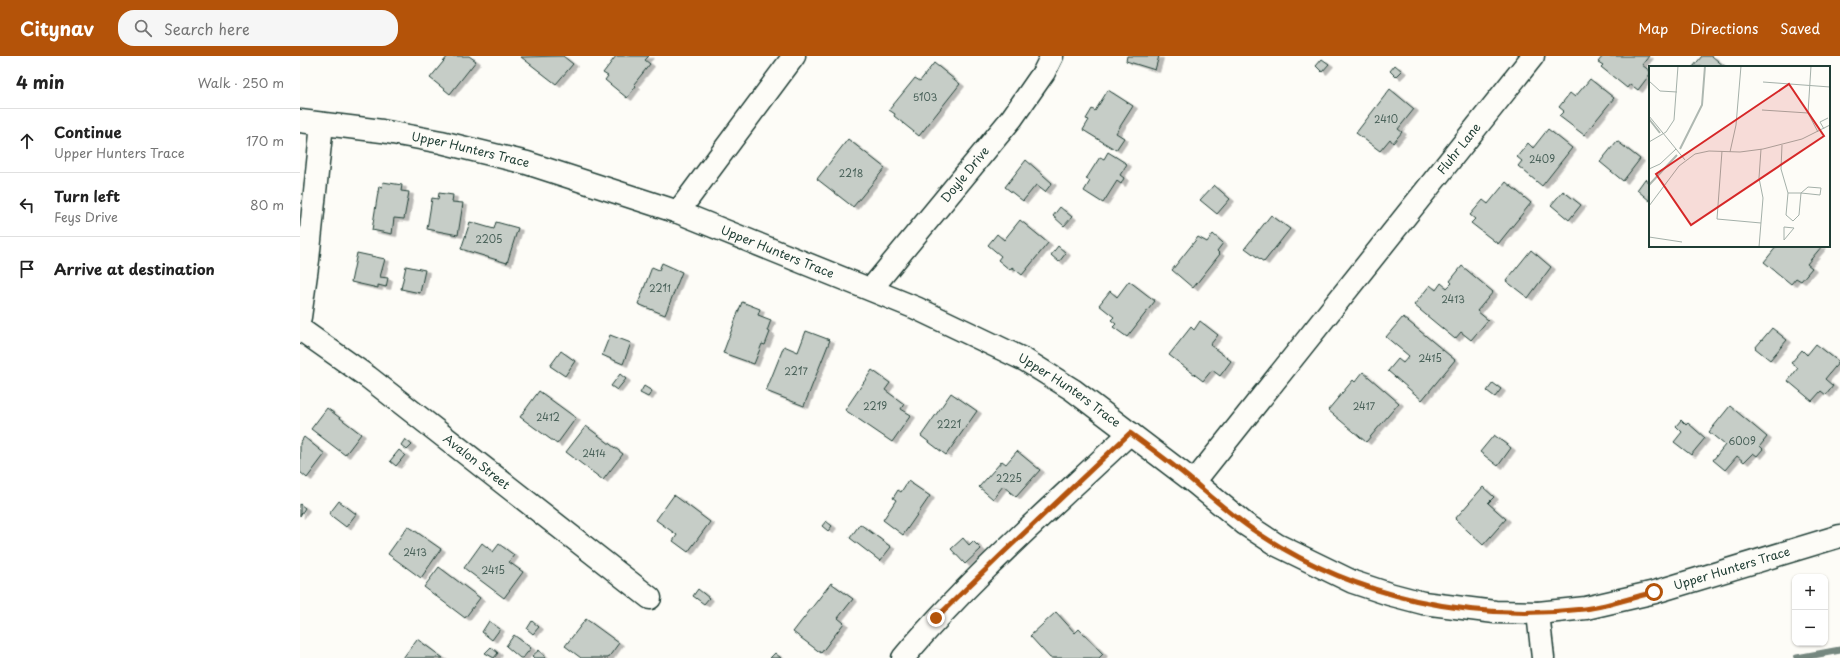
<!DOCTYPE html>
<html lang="en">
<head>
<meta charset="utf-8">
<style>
	body { margin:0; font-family:"Playpen Sans",sans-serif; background:#f6f6f6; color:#222 }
	.controls { position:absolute; right:12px; bottom:12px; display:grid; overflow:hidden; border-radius:8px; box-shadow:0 1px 3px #0004 }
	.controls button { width:36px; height:36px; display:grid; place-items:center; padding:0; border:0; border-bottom:1px solid #e0e0e0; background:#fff; color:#222; font:20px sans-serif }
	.stop { position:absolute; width:12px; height:12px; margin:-9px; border:3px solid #b45309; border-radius:50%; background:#fff }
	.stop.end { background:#b45309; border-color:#fff; box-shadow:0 1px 4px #0008 }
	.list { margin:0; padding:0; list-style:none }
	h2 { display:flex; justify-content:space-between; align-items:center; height:52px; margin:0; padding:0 16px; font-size:17px }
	h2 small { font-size:13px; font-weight:400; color:#767676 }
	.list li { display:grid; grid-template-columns:26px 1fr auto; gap:12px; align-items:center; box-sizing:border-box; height:64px; padding:0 16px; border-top:1px solid #e0e0e0 }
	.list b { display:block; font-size:15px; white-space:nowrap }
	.list p { margin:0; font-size:13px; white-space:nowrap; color:#767676 }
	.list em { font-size:13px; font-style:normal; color:#767676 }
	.icon { flex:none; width:22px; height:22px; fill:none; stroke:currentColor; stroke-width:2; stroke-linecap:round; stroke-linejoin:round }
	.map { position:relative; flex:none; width:1540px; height:602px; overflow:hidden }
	header { display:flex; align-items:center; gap:24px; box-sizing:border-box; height:56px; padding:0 20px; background:#b45309; color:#fff }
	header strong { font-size:19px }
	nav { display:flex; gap:22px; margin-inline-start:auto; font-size:14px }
	.search { width:280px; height:36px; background:#f6f6f6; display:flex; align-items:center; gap:10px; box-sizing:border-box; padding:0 14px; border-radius:16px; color:#767676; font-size:15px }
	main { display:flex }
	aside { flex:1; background:#fff }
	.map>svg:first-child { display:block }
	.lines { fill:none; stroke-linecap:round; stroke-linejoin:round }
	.stream { stroke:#75877f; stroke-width:7 }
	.building { fill:#c6cdc7; stroke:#1f3d34; filter:url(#shadow) }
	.minor-casing { stroke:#1f3d34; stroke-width:25 }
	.minor { stroke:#fdfcf7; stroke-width:22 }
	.route { stroke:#b45309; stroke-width:5 }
	.labels { text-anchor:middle; stroke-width:4; stroke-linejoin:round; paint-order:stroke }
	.number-label { font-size:10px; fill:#496159 }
	.street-label { font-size:12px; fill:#1f3d34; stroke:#fdfcf7 }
	.inset-river { fill:none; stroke:#aeb8b1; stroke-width:2 }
	.inset-road { fill:none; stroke:#a4b0a9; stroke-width:1 }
	.view { fill:#d62828; fill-opacity:0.15; stroke:#d62828; stroke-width:2 }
	.inset-edge { fill:none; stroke:#1f3d34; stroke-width:2 }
</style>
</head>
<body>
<header>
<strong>Citynav</strong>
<div class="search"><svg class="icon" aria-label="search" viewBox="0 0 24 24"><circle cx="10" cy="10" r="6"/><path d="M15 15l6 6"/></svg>Search here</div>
<nav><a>Map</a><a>Directions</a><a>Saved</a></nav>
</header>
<main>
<aside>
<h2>4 min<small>Walk · 250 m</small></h2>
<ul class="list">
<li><svg class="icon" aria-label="ahead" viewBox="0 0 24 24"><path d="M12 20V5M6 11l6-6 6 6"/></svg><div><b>Continue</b><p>Upper Hunters Trace</p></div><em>170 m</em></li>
<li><svg class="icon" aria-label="left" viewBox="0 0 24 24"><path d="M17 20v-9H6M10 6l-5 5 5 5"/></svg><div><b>Turn left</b><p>Feys Drive</p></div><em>80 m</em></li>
<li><svg class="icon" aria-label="arrive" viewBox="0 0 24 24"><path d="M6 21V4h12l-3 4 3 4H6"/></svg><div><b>Arrive at destination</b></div></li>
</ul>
</aside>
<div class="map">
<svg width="1540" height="602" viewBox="0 0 1540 602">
	<defs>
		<filter id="shadow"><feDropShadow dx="4.5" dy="2.5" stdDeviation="0" flood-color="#0004"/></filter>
	</defs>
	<rect width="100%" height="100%" fill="#fdfcf7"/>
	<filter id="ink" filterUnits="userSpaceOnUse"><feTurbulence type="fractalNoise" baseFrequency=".025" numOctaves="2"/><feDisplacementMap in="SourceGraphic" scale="8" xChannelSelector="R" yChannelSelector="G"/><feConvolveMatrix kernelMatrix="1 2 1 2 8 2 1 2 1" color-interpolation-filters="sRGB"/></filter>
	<g filter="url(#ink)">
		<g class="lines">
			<path class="stream" d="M1497,602l43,-8"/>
		</g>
		<path class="building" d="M148,0h21l7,5 -26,33 -20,-16z
			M263,0l10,8 -17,20 -35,-27z
			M316,0h33l-4,4 5,4 -16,20 2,2 -9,12 -22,-18 3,-4 -5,-3z
			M827,0h32l-4,14 -29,-9z
			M1303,0h46l-7,9 8,6v3l-12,16 -8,-6 -3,4 -26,-21 2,-2 -5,-3z
			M1402,0h10l13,11h-32z
			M1022,3l7,5 -7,8 -6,-6z
			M634,7l26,21 -41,52 -25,-20 1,-2 -6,-4 26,-32 5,3z
			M1095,9l7,6 -6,6 -6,-6z
			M1290,23l24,19 -30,37 -25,-19 5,-5 -5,-4 11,-14 5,4z
			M1090,33l24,20 -16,20 4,3 -9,11 -3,-4 -10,12 -24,-18z
			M808,34l25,16 -17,27 8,5 -8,12 -33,-20 6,-10 -3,-1 6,-10 3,2z
			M1248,73l24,19 -30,38 -24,-20 4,-5 -5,-4 11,-14 5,5z
			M548,83l37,29 -32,39 -36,-28z
			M1317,85l23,18 -17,22 -23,-19z
			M808,96l19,12 -7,11 4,3 -3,6 -4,-3 -14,22 -19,-12 6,-10 -4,-2 14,-22 4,2z
			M726,104l26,23 -7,9 -9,-7 -13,16 -18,-14z
			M1345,123l5,4v18l-13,-11z
			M83,126l19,3 -1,6 8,1 -5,27 -10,-1 -2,16 -20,-4 7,-44 3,1z
			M1206,126l25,21 -33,41 -27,-21 4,-4 -5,-4 13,-15 5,4z
			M914,129l16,14 -13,15 -17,-14z
			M1263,135l18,14 -12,15 -18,-15z
			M139,137l14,2 -1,7 11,1 -5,32 -31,-6 5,-31 6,1z
			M760,151l12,10 -8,9 -11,-10z
			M971,159l19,14 -26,33 -19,-14z
			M720,164l28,23 -26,32 -10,-8 -2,3 -12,-10 3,-4 -13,-11 9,-11 7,6z
			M170,166l24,7 2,-7 22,6 -11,35 -46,-14z
			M913,178l10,9 -6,8 3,3 -27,34 -21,-18 26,-33 9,5z
			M758,190l8,7 -7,9 -8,-7z
			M1477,190h45l-15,18 5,4 -11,13 -5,-3 -5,6 -27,-22z
			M1231,194l20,17 -23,31 -22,-17z
			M57,197l28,6 -5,18 8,1 -2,9 -8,-2v3l-27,-6z
			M362,207l20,9 -17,43 -27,-11 14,-37 7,3z
			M106,210l19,4 -5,23 -19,-4z
			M1162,210l31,26 -16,19 11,9 -17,20 -10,-8 -6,7 -41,-34 16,-20 6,5 5,-7 6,5 5,-5 -2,-2z
			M829,225l26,20 -28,36 -14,-10 3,-3 -5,-4 3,-3 -15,-12 11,-14 7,6z
			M442,246l18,7 -2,6 13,5 -4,11 3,1 -5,13 -3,-1 -8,20 -31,-11z
			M1103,261l52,43 -33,40 -34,-29 10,-12 5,4 6,-7 -23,-19z
			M900,265l18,14 -8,10 21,16 -11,15 -8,-6 -9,11 -34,-26 22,-28 3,3z
			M1472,272l15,12 -17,20 -15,-12z
			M506,275l24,9 -26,66 -38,-15 18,-45 14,6z
			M310,279l21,8 -8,21 -21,-9z
			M1516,288l23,18 -14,17 8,7 -7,9 -5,-4 -9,10 -24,-20 10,-13 -7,-5 11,-13 5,5z
			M261,295l14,10 -10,15 -15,-10z
			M572,314l18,13 -5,7 19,14 -3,5 10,6 -19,27 -47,-32z
			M1063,316l36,31 -33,39 -38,-32 25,-30 2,2z
			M320,318l6,5 -9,11 -6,-4z
			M1193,327l8,6 -6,8 -8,-6z
			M344,330l8,5 -4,6 -8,-4z
			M239,335l37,27 -19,26 -37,-27z
			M651,337l26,18 -31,44 -25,-19z
			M1430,350l37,31 -7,9 3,3 -6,7 -4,-3 -9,9 -7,-6 -12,14 -12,-10 12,-15 -16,-13z
			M27,352l34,26 -16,21 -34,-26z
			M1381,364l5,5 2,-2 17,15 -14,17 -17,-13 8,-10 -6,-6z
			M286,370l37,28 -20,26 -37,-28z
			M1194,379l17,13 -13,18 -18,-14z
			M4,381l21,17 -18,24 -7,-6v-29z
			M105,383l7,6 -5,5 -6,-5z
			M99,394l6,5 -9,11 -6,-5z
			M717,395l23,19 -24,27 -13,-11 -10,13 -14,-12 23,-26 4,3z
			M608,425l22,15 -27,39 -20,-15 13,-20 -3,-2 5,-8 3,2z
			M1183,431l11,10 -6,6 18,16 -23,26 -28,-26z
			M374,439l36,27 -22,30 -15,-11 4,-6 -21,-15z
			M39,445l17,13 -10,13 -17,-13z
			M0,448l5,4 -5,8z
			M526,465l6,5 -4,5 -6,-5z
			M560,468l31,23 -11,14 -30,-23z
			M108,470l33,23 -20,29 -33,-24z
			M663,482l6,7 4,-4 8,8 -16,15 -14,-15z
			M182,487l11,9 6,-8 15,11 -5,7 14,10 -19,26 -40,-30z
			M139,511l41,31 -15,20 -41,-31z
			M531,527l22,16 -15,19 6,5 -23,30 -28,-21z
			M398,533l11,9 -5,6 -11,-8z
			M756,556l19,21 4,-4 24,25 -4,4h-49l-20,-22z
			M286,563l33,24 -11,15h-27l-16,-12z
			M189,565l11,8 -8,11 -10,-8z
			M232,565l7,6 -6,7 -6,-5z
			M214,579l17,13 -8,10h-3l-14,-12z
			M117,583l26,19h-40z
			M191,591l7,6 -4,5 -9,-5z
			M239,594l6,7 -1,1h-10l-2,-2z
			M475,597l6,5h-11z"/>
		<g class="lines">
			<defs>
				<g id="minor">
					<path id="s1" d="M0,65l82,10 59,11 86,21 151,49 238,96 109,52 48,30 121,92 51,42 32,21 76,37 36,12 34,9 72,9 43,1 48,-5 69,-16 185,-56"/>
					<path d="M378,156l116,-156"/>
					<path id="s2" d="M571,233l141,-171 32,-46 8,-16"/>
					<path d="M0,261l8,-57 14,-136"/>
					<path id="s3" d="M0,273l68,48 282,221"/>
					<path id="s4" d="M894,426l339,-426"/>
					<path d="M1238,557l5,45"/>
					<path d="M603,602c69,-82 150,-152 227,-225"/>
				</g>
			</defs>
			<use href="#minor" class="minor-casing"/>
			<use href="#minor" class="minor"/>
		</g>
	</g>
	<g class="lines" filter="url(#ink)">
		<path class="route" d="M636,562l67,-65 127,-120c22,16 44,32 65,50 21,18 42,37 66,52 96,63 210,87 323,74 24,-3 47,-11 70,-17"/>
	</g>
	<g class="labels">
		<g class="number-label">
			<text x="625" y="45">5103</text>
			<text x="1086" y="67">2410</text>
			<text x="1242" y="107">2409</text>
			<text x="551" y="121">2218</text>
			<text x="189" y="187">2205</text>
			<text x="360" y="236">2211</text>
			<text x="1153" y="247">2413</text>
			<text x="1130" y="306">2415</text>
			<text x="496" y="319">2217</text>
			<text x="575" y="354">2219</text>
			<text x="1064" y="354">2417</text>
			<text x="248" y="365">2412</text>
			<text x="649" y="372">2221</text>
			<text x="1442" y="389">6009</text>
			<text x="294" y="401">2414</text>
			<text x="709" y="426">2225</text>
			<text x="115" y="500">2413</text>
			<text x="193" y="518">2415</text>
		</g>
		<g class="street-label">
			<text dy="4" stroke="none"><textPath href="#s4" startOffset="426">Fluhr Lane</textPath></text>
			<text dy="4" stroke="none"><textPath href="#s1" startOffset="173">Upper Hunters Trace</textPath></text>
			<text dy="4" stroke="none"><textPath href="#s2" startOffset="148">Doyle Drive</textPath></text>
			<text dy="4" stroke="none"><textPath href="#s1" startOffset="497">Upper Hunters Trace</textPath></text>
			<text dy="4" stroke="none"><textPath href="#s1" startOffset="821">Upper Hunters Trace</textPath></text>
			<text dy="4" stroke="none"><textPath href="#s3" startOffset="221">Avalon Street</textPath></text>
			<text dy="4" stroke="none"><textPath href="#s1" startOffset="1553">Upper Hunters Trace</textPath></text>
		</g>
	</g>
	<g transform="translate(1349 10)">
		<rect width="181" height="181" fill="#fdfcf7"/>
		<path class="inset-river" d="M0,53l11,14M31,83l22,-44 3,-39M0,119l28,-30"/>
		<path class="inset-road" d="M162,0l-3,47 10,19M0,15l11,10 17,1M114,16l67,5M113,44l46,3M0,50l36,44M175,63l-4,-7 8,-4M0,76l17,-10 8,-12 4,-54M133,79l-1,24 7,24 -2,22 7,6 6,-6 2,-22h-13M73,85l-5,68 44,4M81,86l6,-27 5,-59M0,103l11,-5 16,-15M159,121l13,1 -1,7 -19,-2zM0,140l30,-40 16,-12 14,-3 31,1 23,-3 39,-10 28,-14M135,161l10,1 -10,12zM0,171l33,5M110,181l4,-49 -4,-20 2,-29"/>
		<path class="view" d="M140,18l35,52 -133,89 -35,-51z"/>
		<rect width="181" height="181" class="inset-edge"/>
	</g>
</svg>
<div class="controls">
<button>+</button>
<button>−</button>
</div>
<div class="stop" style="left:1354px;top:536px"></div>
<div class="stop end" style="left:636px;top:562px"></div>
</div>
</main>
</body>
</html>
